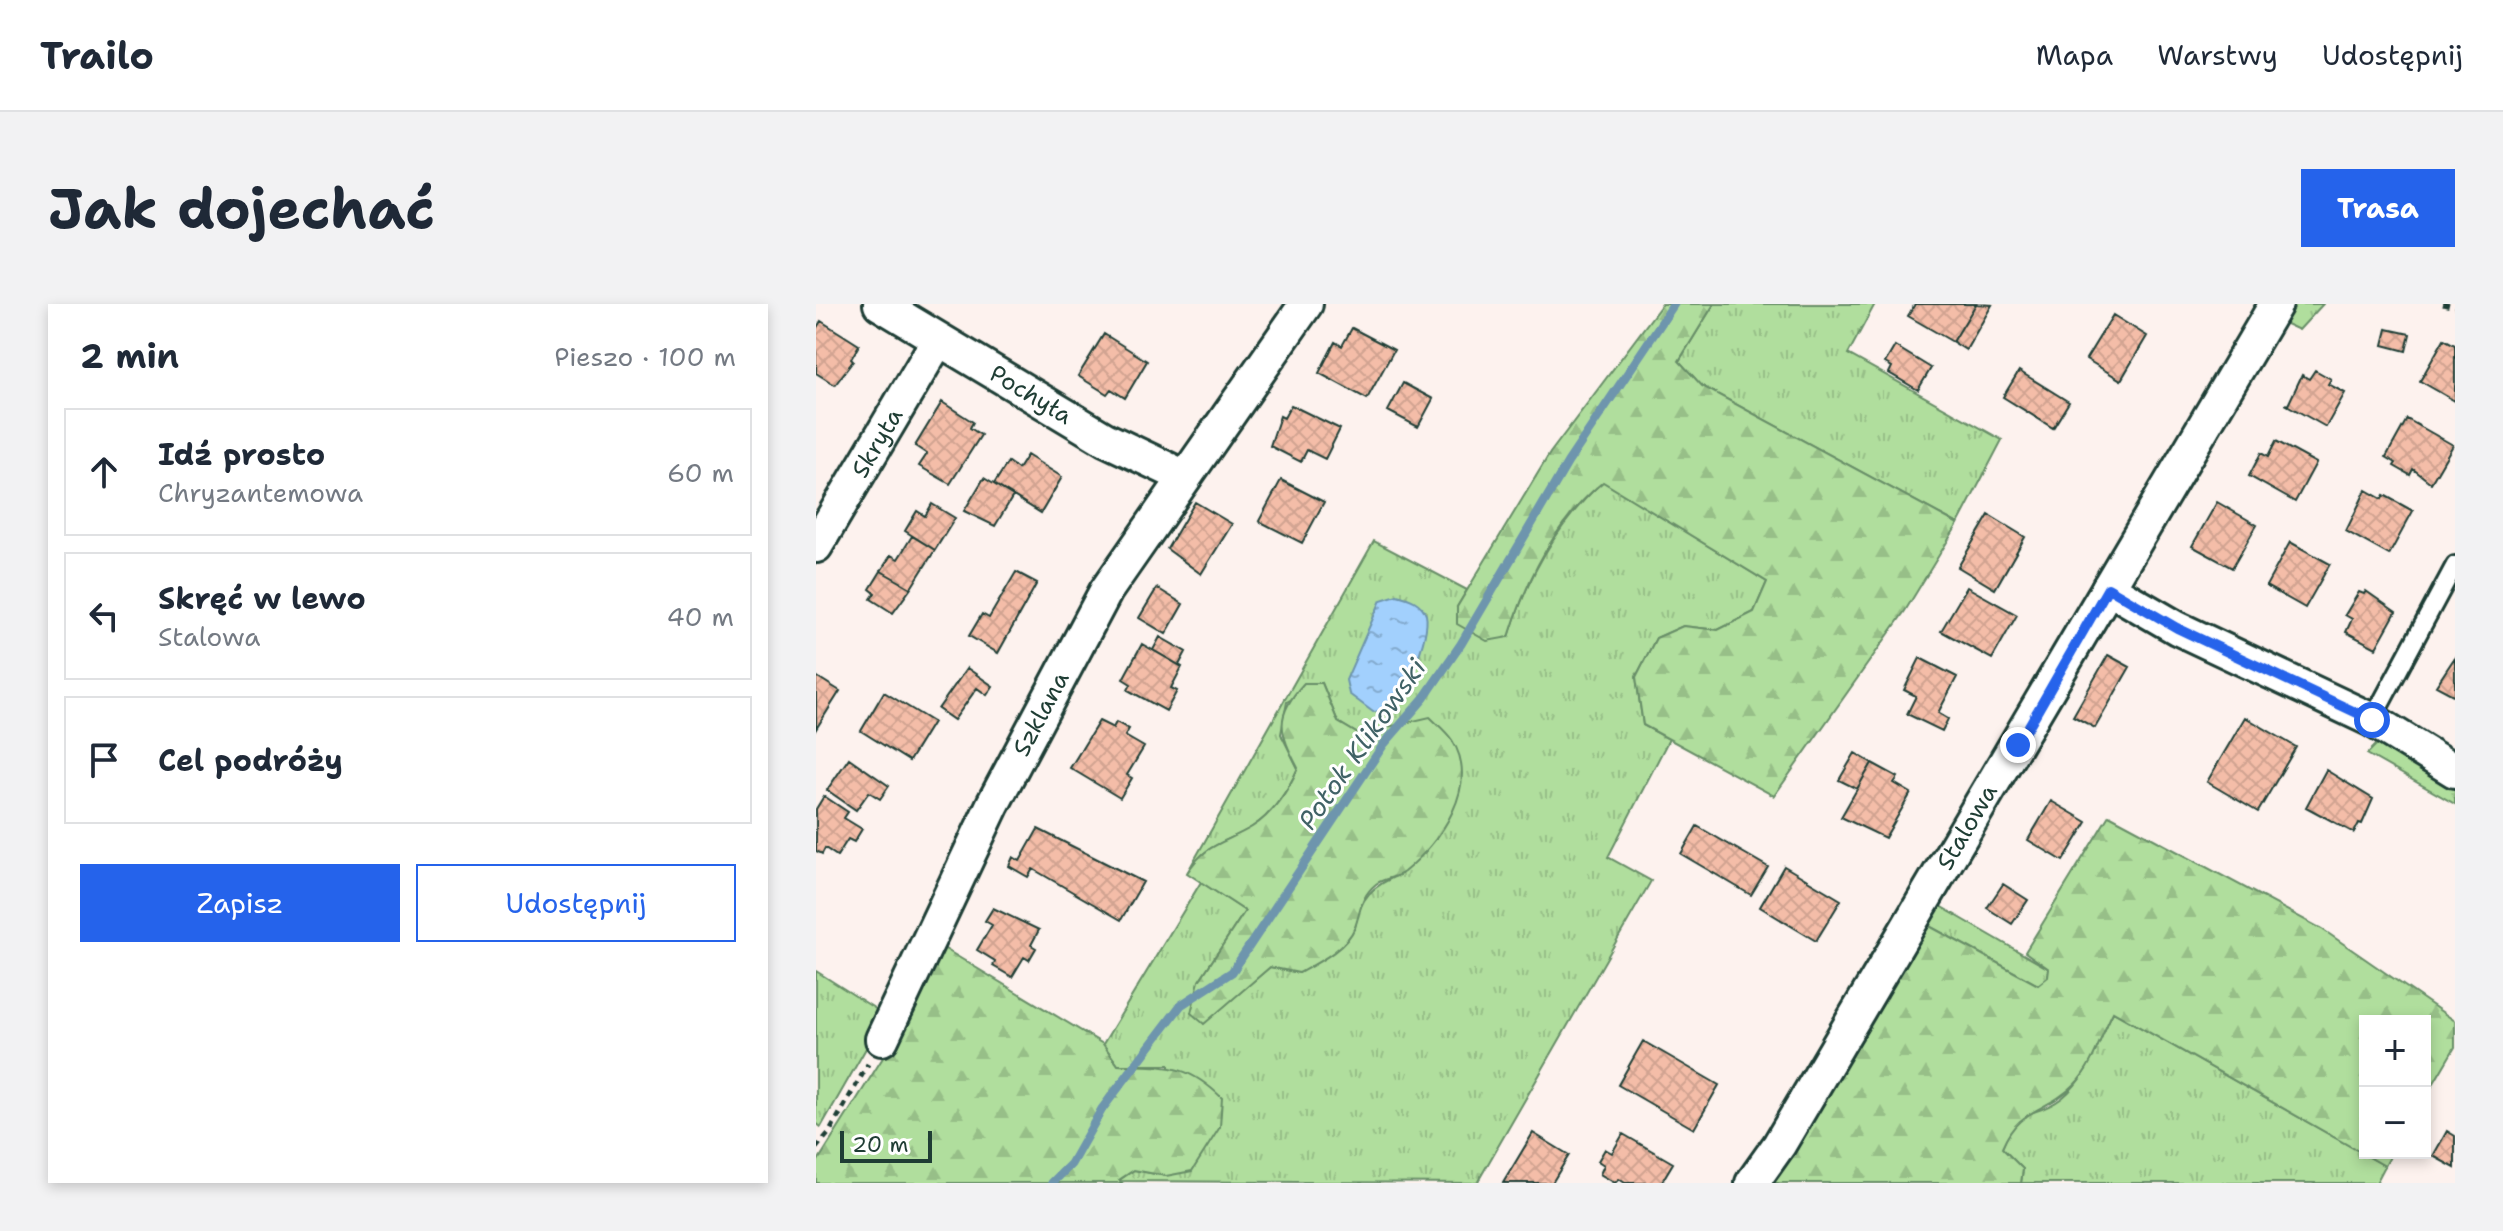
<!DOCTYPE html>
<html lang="pl">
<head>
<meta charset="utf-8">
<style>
	body { margin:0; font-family:"Shantell Sans",sans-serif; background:#f2f2f3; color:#1f2937 }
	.controls { position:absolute; right:24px; bottom:24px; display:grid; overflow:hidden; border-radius:0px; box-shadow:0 4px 12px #0003 }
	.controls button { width:72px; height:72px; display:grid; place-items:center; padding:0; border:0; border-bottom:2px solid #e0e1e3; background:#fff; color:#1f2937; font:40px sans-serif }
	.scale { position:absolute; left:24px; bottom:20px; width:92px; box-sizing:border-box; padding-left:8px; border:4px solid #1f3d34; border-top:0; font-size:22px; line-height:28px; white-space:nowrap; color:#1f3d34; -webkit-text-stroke:6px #fff; paint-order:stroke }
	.stop { position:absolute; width:24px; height:24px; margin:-18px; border:6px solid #2563eb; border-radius:50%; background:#fff }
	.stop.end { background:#2563eb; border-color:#fff; box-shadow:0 2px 8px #0008 }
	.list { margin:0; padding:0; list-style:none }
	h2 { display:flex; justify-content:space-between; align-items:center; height:104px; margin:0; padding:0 32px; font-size:34px }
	h2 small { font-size:26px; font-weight:400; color:#747a83 }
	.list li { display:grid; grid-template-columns:52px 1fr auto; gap:24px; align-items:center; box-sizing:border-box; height:128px; margin:0 16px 16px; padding:0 16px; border:2px solid #e0e1e3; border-radius:0px }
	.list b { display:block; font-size:30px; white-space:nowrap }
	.list p { margin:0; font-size:26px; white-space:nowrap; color:#747a83 }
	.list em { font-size:26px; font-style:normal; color:#747a83 }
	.actions { display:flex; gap:16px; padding:24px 32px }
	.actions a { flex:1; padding:18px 0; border:2px solid #2563eb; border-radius:0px; text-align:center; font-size:28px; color:#2563eb }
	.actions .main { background:#2563eb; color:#fff }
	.icon { flex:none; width:44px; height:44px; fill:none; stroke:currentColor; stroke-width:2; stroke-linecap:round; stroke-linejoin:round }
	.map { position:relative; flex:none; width:1639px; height:879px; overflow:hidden; border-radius:0px }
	header { display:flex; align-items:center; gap:48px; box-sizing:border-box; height:112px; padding:0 40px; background:#fff; border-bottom:2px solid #e0e1e3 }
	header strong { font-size:38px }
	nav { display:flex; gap:44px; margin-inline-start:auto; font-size:28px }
	.intro { display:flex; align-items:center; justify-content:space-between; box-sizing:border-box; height:192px; padding:0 48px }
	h1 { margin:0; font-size:56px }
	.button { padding:20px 36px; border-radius:0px; background:#2563eb; color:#fff; font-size:28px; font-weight:700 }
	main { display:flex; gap:48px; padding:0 48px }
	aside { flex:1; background:#fff; border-radius:0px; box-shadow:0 4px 12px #0003 }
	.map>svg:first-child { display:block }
	.grass { fill:url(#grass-tufts); stroke:#688e68; stroke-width:2 }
	.forest { fill:url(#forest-firs); stroke:#688e68; stroke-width:2 }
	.water { fill:url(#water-ripples); stroke:#6e95ad; stroke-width:2 }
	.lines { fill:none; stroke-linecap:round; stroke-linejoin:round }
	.stream { stroke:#6e95ad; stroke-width:9 }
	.building { fill:url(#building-cross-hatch); stroke:#1f3d34; stroke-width:2 }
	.service-casing { stroke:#1f3d34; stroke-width:22 }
	.minor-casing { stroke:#1f3d34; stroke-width:38 }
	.path { stroke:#1f3d34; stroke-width:5; stroke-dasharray:6 6; stroke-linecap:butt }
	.service { stroke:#fff; stroke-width:16 }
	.minor { stroke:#fff; stroke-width:32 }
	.route { stroke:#2563eb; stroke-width:10 }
	.labels { text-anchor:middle; stroke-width:6; stroke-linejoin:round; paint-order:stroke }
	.street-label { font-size:24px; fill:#1f3d34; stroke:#fff }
	.water-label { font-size:26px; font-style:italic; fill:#406266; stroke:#fff }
</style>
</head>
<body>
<header>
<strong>Trailo</strong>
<nav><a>Mapa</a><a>Warstwy</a><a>Udostępnij</a></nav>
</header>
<div class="intro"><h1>Jak dojechać</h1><a class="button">Trasa</a></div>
<main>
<aside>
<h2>2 min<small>Pieszo · 100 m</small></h2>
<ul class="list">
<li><svg class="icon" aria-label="ahead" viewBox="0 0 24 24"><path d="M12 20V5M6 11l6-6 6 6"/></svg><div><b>Idź prosto</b><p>Chryzantemowa</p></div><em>60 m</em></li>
<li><svg class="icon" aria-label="left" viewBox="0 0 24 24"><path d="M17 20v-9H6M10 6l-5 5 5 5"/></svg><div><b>Skręć w lewo</b><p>Stalowa</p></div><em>40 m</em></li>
<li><svg class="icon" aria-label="arrive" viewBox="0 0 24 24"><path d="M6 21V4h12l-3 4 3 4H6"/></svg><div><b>Cel podróży</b></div></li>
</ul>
<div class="actions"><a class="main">Zapisz</a><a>Udostępnij</a></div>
</aside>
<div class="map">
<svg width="1639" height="879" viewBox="0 0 1639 879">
	<defs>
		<pattern id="grass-tufts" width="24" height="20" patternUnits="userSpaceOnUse" patternTransform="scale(2)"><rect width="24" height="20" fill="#b0de9d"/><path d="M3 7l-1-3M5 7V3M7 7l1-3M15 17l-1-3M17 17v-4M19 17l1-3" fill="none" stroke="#97bf88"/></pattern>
		<pattern id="forest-firs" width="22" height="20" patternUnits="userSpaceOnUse" patternTransform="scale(2)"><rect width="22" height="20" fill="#b0de9d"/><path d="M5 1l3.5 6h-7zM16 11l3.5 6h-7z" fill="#97bf88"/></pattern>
		<pattern id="water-ripples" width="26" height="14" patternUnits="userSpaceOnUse" patternTransform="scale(2)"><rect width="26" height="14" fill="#a2d0fd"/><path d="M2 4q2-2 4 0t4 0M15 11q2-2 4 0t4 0" fill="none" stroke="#83aace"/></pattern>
		<pattern id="building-cross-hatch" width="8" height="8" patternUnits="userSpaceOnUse" patternTransform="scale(2)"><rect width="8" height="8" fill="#f4bda8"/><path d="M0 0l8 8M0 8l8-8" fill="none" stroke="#d1a391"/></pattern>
	</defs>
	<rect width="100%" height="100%" fill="#fdf2ee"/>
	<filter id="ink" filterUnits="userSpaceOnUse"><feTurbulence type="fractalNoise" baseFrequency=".0125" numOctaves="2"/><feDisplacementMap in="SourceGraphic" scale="16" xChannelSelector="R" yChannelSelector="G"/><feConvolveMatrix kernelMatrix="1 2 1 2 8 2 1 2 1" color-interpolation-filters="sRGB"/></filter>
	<g filter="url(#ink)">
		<path class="grass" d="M898,0h161l-27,50 154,86 -44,84 -256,-138 -23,-25z
			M1478,0h29l-24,26 -15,-7z
			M787,177l164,101 -13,30 -36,18 -35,-4 -27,12 -20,39 7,48 26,14 -61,118 43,24 -174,302 -359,-2 16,-11 32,6 3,-111h-51l-15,-21 98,-162 44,29 -46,70 5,42 66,-56 29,6 56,-45c4,-30 18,-43 46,-54l-20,-145 -23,5 -20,-12 -16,-39 -35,19 -6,32 17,34c-9,21 -26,47 -46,59 -28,17 -45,15 -65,46l187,-332 93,49 -10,17 52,30c18,-61 47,-112 94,-156z
			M1564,437l75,42v21l-88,-50z
			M1117,598l116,67 -1,8 -10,8 -116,-63z
			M0,667l69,44 -64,112 -5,-4z
			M1297,708l272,154 -9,17h-355l2,-14 -21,-21c19,-47 30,-27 60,-50 28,-23 35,-55 51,-86z"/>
		<path class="forest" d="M846,0h52l-35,57 23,25 256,138 -53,87 -131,185 -131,-71 -7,-48 20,-39 27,-12 35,4 36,-18 13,-30 -164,-100c-48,39 -76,96 -94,155l-22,4 -30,-17v-17l93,-154z
			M488,379h18l16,39 20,12 72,-17c7,7 16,14 22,23 29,45 -12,103 -48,132 -8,6 -20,6 -28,12 -16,13 -15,27 -21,43 -9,22 -36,35 -56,46l-29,-6 -66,57 -13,-11 8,-32 46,-70 -58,-38c20,-31 37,-29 65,-46 20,-12 37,-38 46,-59 -19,-37 -24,-52 6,-85z
			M1293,511l213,114 133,92v26l-30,51v-77h-60v132h27l-7,13 -272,-154c-13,25 -19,52 -38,72 -28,29 -56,22 -73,64l21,21 -2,14h-252l153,-261 116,63 10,-8 1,-8 -24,-17z
			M124,642l163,98 15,21c48,2 67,-3 104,33l-2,29 -28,44 -26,5 -32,-6 -15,10 3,3h-306v-19l73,-116z"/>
		<path class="water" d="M581,291c12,3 25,7 29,20 5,20 -22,86 -41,95 -4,2 -8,1 -12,2l-24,-18 -3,-14 35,-80z"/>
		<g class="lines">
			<path class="stream" d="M236,879l19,-19 31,-55 79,-104 51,-33 152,-228 40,-46 37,-54 107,-182 106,-158"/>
		</g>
		<path class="building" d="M1099,0h61l-23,38 -45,-26z
			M1160,0l16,1 -26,45 -13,-8z
			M1297,11l34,21 -26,44 -35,-21z
			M5,17l38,24 -8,14 2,2 -18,24 -19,-12v-44z
			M536,24l42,22 -27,49 -48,-26 16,-31 7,4z
			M1571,25l23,5 -4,17 -23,-6z
			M288,30l43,27 -22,37 -14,-9 -4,5 -29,-18z
			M1628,35l11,6v56l-35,-20z
			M1079,42l36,22 -13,22 -29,-17 3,-6 -7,-4z
			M1499,66l16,9 -3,5 17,9 -19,34 -41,-23 3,1 14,-30 7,4z
			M1203,67l50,31 -16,26 -50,-31z
			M587,79l30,16 -15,28 -30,-16z
			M126,98l31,20 -3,6 11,7 -31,49 -31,-18 8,-12 -12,-8z
			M475,101l49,24 -15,30 -18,-9 -6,12 -31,-16 10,-30 4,2z
			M1591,115l46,26 -22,38 -18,-14 -3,6 -16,-9 2,-3 -10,-6z
			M1460,137l40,22 -21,39 -46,-26 12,-23 7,4z
			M211,151l35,22 -21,36 -47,-29 14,-22 10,7z
			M168,174l29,18 -18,30 -31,-15z
			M465,176l43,22 -22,41 -43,-22z
			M1550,186l16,9 2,-4 29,16 -24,44 -43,-24z
			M379,198l37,22 -31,50 -34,-25z
			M1401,198l40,23 -25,43 -40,-22z
			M116,200l23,14 -20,32 -30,-19 12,-20 8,5z
			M1173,211l36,22 -30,52 -37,-22z
			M96,232l23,14 -24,38 -30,-17 10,-16 7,4z
			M1474,238l40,22 -25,44 -39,-22z
			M65,267l30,17 -18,25 -22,-14 4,-6 -5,-4z
			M200,268l21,11 -39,70 -29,-17 13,-22 7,4z
			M1151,283l50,28 -25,44 -51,-28z
			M341,284l26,16 -17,30 -27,-16z
			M1550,287l30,21 -20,36 -30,-16 6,-13 -7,-4 14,-23 5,2z
			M344,333l26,15 -7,13 -26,-15z
			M326,340l40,23 -11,21 6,3 -11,20 -38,-21 3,-6 -8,-5z
			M1292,351l22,12 -35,61 -22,-12z
			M1639,353v39l-19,-10z
			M1104,354l37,19 -19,36 10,6 -6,12 -35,-17 9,-18 -12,-6z
			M151,364l26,18 -6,9 -10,-7 -23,32 -16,-11z
			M0,372l24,15 -24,38z
			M68,388l49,30 -24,39 -48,-30z
			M1429,413l51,30 -38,65 -51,-30z
			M283,417l14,7 3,-6 13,7 -4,7 19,11 -17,28 5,3 -12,20 -50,-30z
			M1039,449l17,10 -15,26 -18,-9z
			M33,454l40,28 -9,13 -11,-7 -13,18 -29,-20z
			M1056,459l26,14 -4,6 17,10 -26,45 -44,-21z
			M1510,466l47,29 -11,25 -3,-1 -5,10 -48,-26z
			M8,492l24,16 -4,6 18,11 -8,13 -6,-3 -11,17 -12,-8 -3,6 -6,-3v-42z
			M1235,497l36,21 -24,39 -35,-21z
			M881,522l71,41 -17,28 -70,-41z
			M222,525l105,53 -22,38 -88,-51 -5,8 -19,-11 4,-9 7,4z
			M968,562l57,34 -25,41 -56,-34z
			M1187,580l25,16 -16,24 -25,-16z
			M177,604l46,22 -8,15 5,3 -7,12 -5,-3 -12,20 -19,-11 2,-5 -18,-11 15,-25 -7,-4z
			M827,737l76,44 -25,44 -76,-44z
			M1631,827l8,5v32l-22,-12z
			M717,829l36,22 -17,28h-49z
			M807,830l50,29 -12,20h-36l-6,-4 -4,4 -15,-9 4,-9 -6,-4 7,-12 7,4z"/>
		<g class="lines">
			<defs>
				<path id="service" d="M1556,416l83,-155"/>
				<g id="minor">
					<path id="s1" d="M64,0l225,135 80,38"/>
					<path id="s2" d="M0,242l122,-206"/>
					<path d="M1292,284l69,40 195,92 83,51"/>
					<path id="s3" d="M66,735l111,-235 113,-213 200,-287"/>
					<path id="s4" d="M936,879l27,-38 497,-841"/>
				</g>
			</defs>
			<use href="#service" class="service-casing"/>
			<use href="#minor" class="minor-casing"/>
			<path class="path" d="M1627,0l12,3
				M0,844l13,-15 39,-69"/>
			<use href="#service" class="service"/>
			<use href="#minor" class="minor"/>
		</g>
	</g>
	<g class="lines" filter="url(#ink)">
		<path class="route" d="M1202,441l90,-157 69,40 195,92"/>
	</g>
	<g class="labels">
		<g class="street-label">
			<text dy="8" stroke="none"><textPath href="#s1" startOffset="176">Pochyła</textPath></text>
			<text dy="8" stroke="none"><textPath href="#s2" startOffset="120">Skryta</textPath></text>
			<text dy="8" stroke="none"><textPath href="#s3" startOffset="362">Szklana</textPath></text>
			<text dy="8" stroke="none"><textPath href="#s4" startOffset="416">Stalowa</textPath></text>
		</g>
		<g class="water-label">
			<text transform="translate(546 440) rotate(-55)" y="9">Potok Klikowski</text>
		</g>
	</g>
</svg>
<div class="controls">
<button>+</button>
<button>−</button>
</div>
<div class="scale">20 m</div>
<div class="stop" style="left:1556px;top:416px"></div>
<div class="stop end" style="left:1202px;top:441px"></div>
</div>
</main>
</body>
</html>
